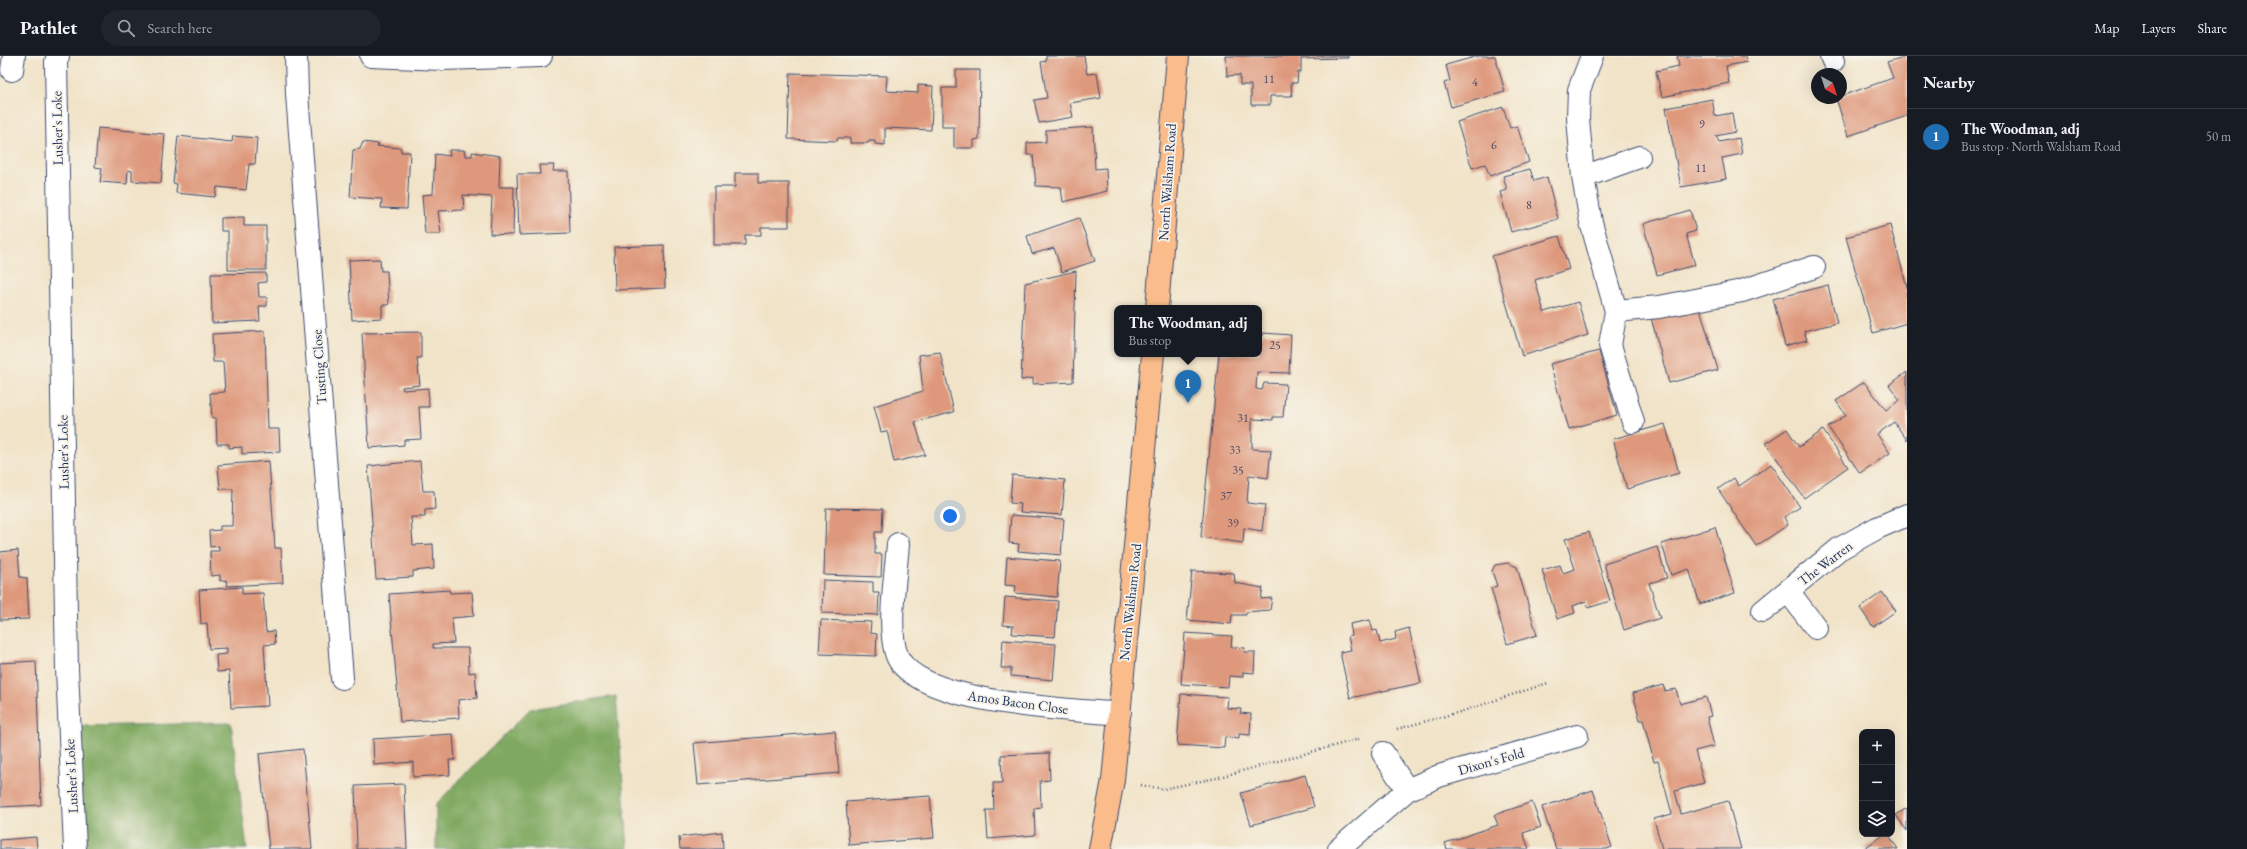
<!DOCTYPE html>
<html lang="en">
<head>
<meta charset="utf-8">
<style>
	body { margin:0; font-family:"EB Garamond",serif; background:#20242c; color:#f1f3f6 }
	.controls { position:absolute; right:12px; bottom:12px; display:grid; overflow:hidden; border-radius:8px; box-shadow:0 4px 16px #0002 }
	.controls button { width:36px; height:36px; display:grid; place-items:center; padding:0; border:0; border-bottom:1px solid #363941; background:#171b24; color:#f1f3f6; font:20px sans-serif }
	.compass { position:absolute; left:1811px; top:12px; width:36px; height:36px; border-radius:50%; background:#171b24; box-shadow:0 4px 16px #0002; rotate:141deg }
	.you { position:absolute; left:950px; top:460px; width:14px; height:14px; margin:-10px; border:3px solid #fff; border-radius:50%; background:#1a73e8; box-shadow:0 0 0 6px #1a73e833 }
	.badge { display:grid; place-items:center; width:26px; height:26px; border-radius:50%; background:#1f6fb2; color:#fff; font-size:13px; font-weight:700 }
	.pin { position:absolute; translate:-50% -33px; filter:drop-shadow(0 1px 2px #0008) }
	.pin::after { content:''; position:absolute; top:21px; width:14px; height:12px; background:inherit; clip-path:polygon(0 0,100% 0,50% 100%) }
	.popup { position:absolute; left:1114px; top:249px; width:148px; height:52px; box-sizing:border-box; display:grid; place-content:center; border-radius:8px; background:#171b24; filter:drop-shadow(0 1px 3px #0005); font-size:13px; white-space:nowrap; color:#9ea1a6 }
	.popup b { font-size:15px; color:#f1f3f6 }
	.popup::after { content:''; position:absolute; left:50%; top:100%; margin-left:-8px; border:8px solid transparent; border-top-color:#171b24 }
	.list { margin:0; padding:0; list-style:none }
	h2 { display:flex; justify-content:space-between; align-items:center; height:52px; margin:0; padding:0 16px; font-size:17px }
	h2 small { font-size:13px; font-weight:400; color:#9ea1a6 }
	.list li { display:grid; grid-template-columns:26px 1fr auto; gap:12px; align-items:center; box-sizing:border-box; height:56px; padding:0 16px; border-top:1px solid #363941 }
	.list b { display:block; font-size:15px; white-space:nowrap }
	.list p { margin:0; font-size:13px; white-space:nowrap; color:#9ea1a6 }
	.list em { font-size:13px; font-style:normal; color:#9ea1a6 }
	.icon { flex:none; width:22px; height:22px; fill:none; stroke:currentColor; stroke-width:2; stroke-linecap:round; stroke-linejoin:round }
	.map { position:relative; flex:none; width:1907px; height:793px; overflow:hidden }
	header { display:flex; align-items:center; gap:24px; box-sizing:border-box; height:56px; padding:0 20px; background:#171b24; border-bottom:1px solid #363941 }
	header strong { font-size:19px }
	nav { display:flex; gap:22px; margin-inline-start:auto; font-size:14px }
	.search { width:280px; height:36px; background:#20242c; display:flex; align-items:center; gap:10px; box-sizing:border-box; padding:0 14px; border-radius:22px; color:#9ea1a6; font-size:15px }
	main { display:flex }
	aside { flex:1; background:#171b24 }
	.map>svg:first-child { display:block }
	.forest { fill:#7fa961; stroke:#4d6c60 }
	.building { fill:#de987c }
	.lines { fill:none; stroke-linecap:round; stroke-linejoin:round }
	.minor-casing { stroke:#3b4a6e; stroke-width:24 }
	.major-casing { stroke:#3b4a6e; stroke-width:24 }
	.path { stroke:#3b4a6e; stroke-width:2.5; stroke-dasharray:1 3; stroke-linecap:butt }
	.minor { stroke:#fff; stroke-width:22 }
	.major { stroke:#fabc8b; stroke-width:22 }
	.labels { text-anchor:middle; stroke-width:3.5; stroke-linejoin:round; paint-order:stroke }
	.number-label { font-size:12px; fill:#4c4966 }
	.street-label { font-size:14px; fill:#1b2f5e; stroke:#f7f3e8 }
</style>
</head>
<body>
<header>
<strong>Pathlet</strong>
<div class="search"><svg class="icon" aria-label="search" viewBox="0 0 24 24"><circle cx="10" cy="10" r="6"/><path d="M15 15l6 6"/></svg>Search here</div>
<nav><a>Map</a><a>Layers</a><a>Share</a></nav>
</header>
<main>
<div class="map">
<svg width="1907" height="793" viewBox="0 0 1907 793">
	<rect width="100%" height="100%" fill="#f7f3e8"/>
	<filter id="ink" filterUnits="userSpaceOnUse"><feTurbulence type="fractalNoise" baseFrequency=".025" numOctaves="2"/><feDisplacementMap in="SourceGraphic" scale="8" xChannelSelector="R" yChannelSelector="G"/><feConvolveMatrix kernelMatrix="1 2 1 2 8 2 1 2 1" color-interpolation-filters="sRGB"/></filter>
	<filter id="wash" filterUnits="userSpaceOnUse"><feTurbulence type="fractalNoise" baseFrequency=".012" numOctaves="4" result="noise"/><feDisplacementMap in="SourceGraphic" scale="16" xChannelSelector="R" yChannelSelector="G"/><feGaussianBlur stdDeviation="0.9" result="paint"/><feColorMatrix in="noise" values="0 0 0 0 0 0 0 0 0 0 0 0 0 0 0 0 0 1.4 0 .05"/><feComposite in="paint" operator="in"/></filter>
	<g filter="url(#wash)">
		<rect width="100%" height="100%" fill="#f1e3c8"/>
		<path class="forest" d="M616,640l12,153h-192v-45l94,-95z
			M231,667l16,126h-164l-6,-123z"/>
		<g id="blocks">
			<path class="building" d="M1046,0h38l3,18 10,-1 4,25 -31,5 3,14 -34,6 -5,-23 13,-2 -6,-36 5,-1z
				M1226,0h122v2l-47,1v13h-3l-1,11h-6l1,13h-22v9h-19v-20h-11v-10l-13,1z
				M1478,0h17l10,36 -54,15 -7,-24 6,-2 -4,-16z
				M1677,0h69l1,6 -21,4 3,17 -67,14 -6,-26 23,-5z
				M1907,0v60l-59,20 -12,-38h5v-2l52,-18 -6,-16z
				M956,14h24l-1,69 -5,1v8h-20v-21h-12v-39h14z
				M790,17l97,3 -1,15 32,2v-8l15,1 -2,44 -46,-2v17l-10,-1v-3h-6l-1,2h-18v-5h-12l-1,3 -49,-2z
				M1712,43l3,17 17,-3 3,19 -19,4 3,6 20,-4 3,16 -20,4 4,21 -45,8 -15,-79z
				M1503,51l7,21 7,-2 12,36 -39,14 -5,-12 -13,4 -15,-46z
				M1093,71l2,42 11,-1 1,23 -44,11 -2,-15 -25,-1 -3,-31h-6v-12l19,-1v-12z
				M98,72l67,6 -4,49 -29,-2v-10l-4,-1 -1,14 -27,-2 2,-14 -7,-1z
				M178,80l54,6 1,-6 24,2 -2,26h-6l-3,26 -29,-3 -2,10 -39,-4 1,-9 -4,-1z
				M363,86l16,2 -2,2 24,2v4h9l-3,57 -26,-1 1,-9 -32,-2 3,-47 7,-1z
				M449,94h15l1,6h7v-4l28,4 -1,31h15l-1,48 -23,-1 2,-37 -29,-2 1,15 -26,1 3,23h-16l-3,-39 11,-1 2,-40 15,2z
				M539,109h15l-1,6h15l2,62 -51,2 -2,-61h23z
				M1530,113l4,12 13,-4 11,42 -47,13 -11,-40 7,-2 -4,-14z
				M735,117h23v10h31v44h-28v8h-16v10h-31v-58h21z
				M1690,154l6,21 -10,3 9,31 -38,10 -14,-51z
				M244,161v9h22v44h-38v-39h-7v-13z
				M1079,162l16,43 -33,11 -8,-24 -22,6 -5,-18z
				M1890,169l17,62v36l-34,10 -27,-96z
				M1559,180l10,33 -34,11 9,32 34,-10 10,33 -66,21 -30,-100z
				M664,189l1,43 -50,2 -1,-43z
				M380,203l1,12h6l2,34h-7v13l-30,2 -3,-60z
				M1076,215l-3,111 -40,2v-6l-12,2 4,-97z
				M266,217v9l-8,1 1,14h8v9h-8l1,15 -48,2 -1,-49z
				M1828,229l9,38 -33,8 3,9 -22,6 -12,-47z
				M1699,249l19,65 -49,13 -18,-65z
				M265,275l3,98h11l1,23 -38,2v-7l-13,1v-4h-12l-1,-26h-4l-2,-25 15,-1 -2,-30h-10l-1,-28z
				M421,276v26h-4l3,27 -18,2 1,3 25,-2 1,19h-10l2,32 -17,1v5l-35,3 -7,-115z
				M1263,277l28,2 -2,38 -32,-1 -1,17 6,1 2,-7 22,1 -3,33h-10v3l-21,-1v30l19,1 -3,28 -19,-3 -2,28 18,2 -3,26 -18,-3 -1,15 -42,-6 18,-183h40v-18h4z
				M1599,295l18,64 -48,14 -19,-65z
				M940,296l14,60 -39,10 10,33 -31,7 -7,-31 -6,1 -7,-26 49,-15 -4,-36z
				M1907,316v68l-13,-18 -17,12 13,19 -30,20 -32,-46 18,-12 -10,-14 28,-19 22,28 14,-10 -11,-15z
				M1665,368l14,49 -52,16 -14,-50z
				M1787,373l12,18 24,-17 25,37 -44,31 -38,-55z
				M269,405l6,87h6l2,35 -56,3 -1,-6 -6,1v-6l-9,1 -1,-25h9v-5l-9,1 -1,-16 11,-1v-4h12l1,-37h-13l-2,-24z
				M420,405l3,30h11l1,18 -10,1v7h-14l2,28 20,-1 1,25 -21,2v6l-37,2 -8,-113z
				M1771,408l29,43 -16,10 4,8 -32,21 -38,-57 16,-11 5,8z
				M1012,419l53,5 -3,35 -42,-3 1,-8 -11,-1z
				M826,452l57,1 -1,23h-7v22h7l-1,23 -57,-2z
				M1011,459l53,4 -3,36 -43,-4 1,-7 -10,-1z
				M1715,471l20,66 -35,11 -11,-35 -18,6 -9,-31z
				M1589,476l21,69 -22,7 -2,-7 -13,5 2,7 -18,6 -15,-49 18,-5 3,8 12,-4 -10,-30z
				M1657,491l10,31 -18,5 11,35 -36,12 -20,-66z
				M18,494l2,27 7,1 2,41 -29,1v-68z
				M1007,501l53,4 -3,36 -42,-4 1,-7 -11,-1z
				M1508,507l9,4 20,68 -30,9 -16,-56 6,-2 -5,-15 3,-6z
				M1192,515l42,2 1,10 28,5 -2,11 11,-1 -2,12 -24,2v3h-14l-1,9 -44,-4z
				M823,524l50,2v11h6l-1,22 -56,-2z
				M242,531v7l21,-1 3,39 8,-1 1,13 -11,1 4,61 -37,2 -2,-37 -12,1 -1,-17 11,-1v-6l-18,1 -2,-26 -6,1 -2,-34z
				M449,534l1,3 22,-1 2,24 -22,2 2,25 -21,1v4h35l1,25 6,-1 2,26 -19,2 1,18 -59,4 -11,-128z
				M1882,536l14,19 -23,16 -13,-19z
				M1005,541l53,4 -3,36 -43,-3 1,-8 -10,-1z
				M821,564l50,2 -1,11 7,1 -1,22 -57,-2z
				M1370,564l3,11 4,-1 3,13 16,-4 -1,-7 14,-4 12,55 -71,15 -10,-46 11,-2 -3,-14 4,-1 -2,-11z
				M1185,577l47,3 -1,11 14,1 -1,4h11l-1,21 -11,-1v5l-14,-1 -1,11 -47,-3z
				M1003,584l53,4 -3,36 -42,-4v-8h-10z
				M36,605l5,144 -41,2v-144z
				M1663,629l2,6 11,-2 4,15 26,-7 5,19 -4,1 7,29 -19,5 9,32 -29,8 6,23 47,-13 13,48h-79l-8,-30 18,-5 -14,-53 -4,1 -11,-42h-3l-7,-27z
				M1181,638l47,3 -1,11 14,1 -1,4 11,1 -1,21 -11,-1v4l-14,-1 -1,11 -47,-3z
				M835,675l4,42 -141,12 -4,-42z
				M453,678l2,26h-6l1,15 -37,2v-15l-39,3 -1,-26z
				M303,693l9,100h-43l-10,-95z
				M1049,697l1,27 -10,1 1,26 -7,1 1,27 -47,4 -2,-29h8l-1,-27h9l-1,-28z
				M1305,719l9,32 -63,18 -10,-32z
				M404,728l3,65h-50l-2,-63z
				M1593,734l19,57 -5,2h-51l-14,-42z
				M930,740l4,42 -85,7 -3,-43z
				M1532,746l9,25 -18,6 6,16h-82l-2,-6 53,-18 -4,-10z
				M1907,752v23l-11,-16z
				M722,776l1,17h-43l-1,-12z
				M1885,778h3l10,15h-35z
				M36,781l1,12h-37v-9z"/>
		</g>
	</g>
	<g filter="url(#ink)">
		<use href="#blocks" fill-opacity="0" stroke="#3b4a6e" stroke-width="1"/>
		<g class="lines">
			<defs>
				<path id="minor" d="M58,0l-2,6 11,607 8,180
					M296,0l1,38 45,584
					M371,0l71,3 99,-3
					M1592,0l-13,34 -1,28 5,59 8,45 25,89 -6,34 23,77
					M1831,0l2,5
					M12,14l2,-14
					M1583,121l56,-20
					M1616,255l43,-4 83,-16 72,-24
					M898,488c-2,29 -12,89 0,114 23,45 165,51 212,55l10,-1
					M1788,535l28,37
					M1763,555l76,-62 38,-21 30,-13
					M1383,697l24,37
					M1339,793l68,-59 32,-14 138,-40"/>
				<path id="major" d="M1157,252l21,-252
					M1100,793l13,-69 40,-426"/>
			</defs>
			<use href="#minor" class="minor-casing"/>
			<use href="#major" class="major-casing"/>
			<path class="path" d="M1397,673l63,-17 88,-29
				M1141,729l22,4 53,-11 143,-39"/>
			<use href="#minor" class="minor"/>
			<use href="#major" class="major"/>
		</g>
	</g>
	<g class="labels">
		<g class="number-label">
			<text x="1269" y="27">11</text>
			<text x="1475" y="30">4</text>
			<text x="1702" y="72">9</text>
			<text x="1494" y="93">6</text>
			<text x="1701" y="116">11</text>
			<text x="1529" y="153">8</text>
			<text x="1275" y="293">25</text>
			<text x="1243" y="366">31</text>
			<text x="1235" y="398">33</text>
			<text x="1238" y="418">35</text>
			<text x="1226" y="444">37</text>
			<text x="1233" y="471">39</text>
		</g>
		<g class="street-label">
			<text transform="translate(57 72) rotate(-91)" y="5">Lusher's Loke</text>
			<text transform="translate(1167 126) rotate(-86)" y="5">North Walsham Road</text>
			<text transform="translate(319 311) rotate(-94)" y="5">Tusting Close</text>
			<text transform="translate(63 396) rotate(-91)" y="5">Lusher's Loke</text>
			<text transform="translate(1825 507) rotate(-37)" y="5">The Warren</text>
			<text transform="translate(1130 546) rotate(-84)" y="5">North Walsham Road</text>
			<text transform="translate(1018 646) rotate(8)" y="5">Amos Bacon Close</text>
			<text transform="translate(1491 705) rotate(-16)" y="5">Dixon's Fold</text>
			<text transform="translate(71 720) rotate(-93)" y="5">Lusher's Loke</text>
		</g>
	</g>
</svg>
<div class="controls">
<button>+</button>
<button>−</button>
<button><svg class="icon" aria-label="layers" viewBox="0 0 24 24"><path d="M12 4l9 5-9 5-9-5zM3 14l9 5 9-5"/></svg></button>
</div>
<svg class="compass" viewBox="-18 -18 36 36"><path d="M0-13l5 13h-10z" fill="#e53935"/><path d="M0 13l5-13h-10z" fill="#9ea1a6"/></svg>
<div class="you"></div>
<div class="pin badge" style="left:1188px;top:347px">1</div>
<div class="popup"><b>The Woodman, adj</b>Bus stop</div>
</div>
<aside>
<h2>Nearby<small></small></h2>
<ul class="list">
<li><span class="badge">1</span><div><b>The Woodman, adj</b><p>Bus stop · North Walsham Road</p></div><em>50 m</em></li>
</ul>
</aside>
</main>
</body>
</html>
